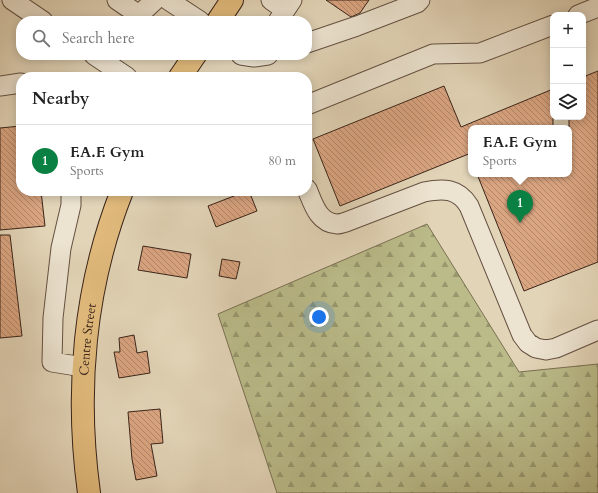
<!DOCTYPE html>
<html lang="en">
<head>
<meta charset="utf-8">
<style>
	body { margin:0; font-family:Cardo,serif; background:#f6f6f6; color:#222 }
	.controls { position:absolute; right:12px; top:12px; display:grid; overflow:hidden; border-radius:8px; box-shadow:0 2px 10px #0003 }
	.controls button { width:36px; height:36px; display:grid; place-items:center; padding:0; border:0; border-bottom:1px solid #e0e0e0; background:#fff; color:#222; font:20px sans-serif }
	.you { position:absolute; left:319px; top:317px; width:14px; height:14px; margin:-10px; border:3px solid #fff; border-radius:50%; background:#1a73e8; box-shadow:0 0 0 6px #1a73e833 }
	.badge { display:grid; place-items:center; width:26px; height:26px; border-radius:50%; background:#0b8043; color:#fff; font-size:13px; font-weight:700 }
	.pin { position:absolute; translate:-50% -33px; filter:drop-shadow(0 1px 2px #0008) }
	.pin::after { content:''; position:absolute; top:21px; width:14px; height:12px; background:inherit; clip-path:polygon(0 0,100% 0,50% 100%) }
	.popup { position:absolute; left:468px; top:125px; width:104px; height:52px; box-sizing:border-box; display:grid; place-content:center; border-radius:8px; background:#fff; filter:drop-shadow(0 1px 3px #0005); font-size:13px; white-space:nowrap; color:#767676 }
	.popup b { font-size:15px; color:#222 }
	.popup::after { content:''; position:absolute; left:50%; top:100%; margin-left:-8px; border:8px solid transparent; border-top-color:#fff }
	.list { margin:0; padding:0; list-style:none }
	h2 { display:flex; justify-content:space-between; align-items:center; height:52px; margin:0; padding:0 16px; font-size:17px }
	h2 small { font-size:13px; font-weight:400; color:#767676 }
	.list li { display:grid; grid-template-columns:26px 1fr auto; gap:12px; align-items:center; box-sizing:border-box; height:72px; padding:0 16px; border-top:1px solid #e0e0e0 }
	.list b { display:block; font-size:15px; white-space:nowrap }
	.list p { margin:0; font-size:13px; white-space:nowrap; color:#767676 }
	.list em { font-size:13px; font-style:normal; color:#767676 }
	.icon { flex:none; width:22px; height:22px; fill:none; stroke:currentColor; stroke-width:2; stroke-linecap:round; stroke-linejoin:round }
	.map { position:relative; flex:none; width:598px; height:493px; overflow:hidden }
	.search { position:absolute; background:#fff; box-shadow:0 2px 10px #0003; left:16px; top:16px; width:296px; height:44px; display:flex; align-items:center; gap:10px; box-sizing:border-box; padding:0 14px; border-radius:16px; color:#767676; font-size:15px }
	.panel { position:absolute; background:#fff; box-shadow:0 2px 10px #0003; left:16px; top:72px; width:296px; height:124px; border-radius:16px }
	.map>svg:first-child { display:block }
	.forest { fill:url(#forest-firs); stroke:#7a7052 }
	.building { fill:url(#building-back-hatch); stroke:#3a241a }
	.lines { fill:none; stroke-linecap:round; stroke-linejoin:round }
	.minor-casing { stroke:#645041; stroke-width:21 }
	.major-casing { stroke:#3a241a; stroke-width:24 }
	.minor { stroke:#ece3d0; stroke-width:19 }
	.major { stroke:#e1ba7c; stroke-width:22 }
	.labels { text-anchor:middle; stroke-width:3.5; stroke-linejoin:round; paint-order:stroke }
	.street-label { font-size:13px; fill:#3a241a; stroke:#ece3d0 }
</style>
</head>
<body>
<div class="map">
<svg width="598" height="493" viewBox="0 0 598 493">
	<defs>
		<pattern id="forest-firs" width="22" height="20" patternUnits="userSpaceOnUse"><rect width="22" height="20" fill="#babb89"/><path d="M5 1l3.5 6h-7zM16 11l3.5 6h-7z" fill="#98986f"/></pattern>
		<pattern id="building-back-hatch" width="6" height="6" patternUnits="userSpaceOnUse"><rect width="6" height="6" fill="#daa581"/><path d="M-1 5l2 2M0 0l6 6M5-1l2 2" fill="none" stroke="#b28669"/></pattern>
	</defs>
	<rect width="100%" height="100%" fill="#e2d4b7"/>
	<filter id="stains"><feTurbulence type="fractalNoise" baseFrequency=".005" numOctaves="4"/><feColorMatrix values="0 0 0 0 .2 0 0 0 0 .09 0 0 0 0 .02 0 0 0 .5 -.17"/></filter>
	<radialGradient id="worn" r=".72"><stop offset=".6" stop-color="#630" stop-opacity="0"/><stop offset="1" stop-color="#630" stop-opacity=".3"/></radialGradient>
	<path class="forest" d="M427,224l92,148 79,-8v129h-321l-59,-179z"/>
	<path class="building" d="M326,0h43l-9,13 -9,4z
		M598,71v191l-74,29 -47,-117h92v-57h14v-40z
		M444,86l17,41 92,-38v39h-82v25l-131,53 -27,-67z
		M21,126v65h20l4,35 -45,4v-102z
		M247,191h2l8,20 -41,16 -8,-21z
		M0,235h10l12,101 -22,2z
		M143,246l48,8 -4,24 -49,-8z
		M222,259l18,3 -4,17 -17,-3z
		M134,335l3,18 10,-2 3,22 -31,5 -5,-26h6l-1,-14z
		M160,409l3,34 -12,1 6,32 -21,4 -4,-21 -4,-47z"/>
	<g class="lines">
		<defs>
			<path id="minor" d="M12,0l31,21
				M117,0l22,15 16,-15
				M168,0l32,21
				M271,0l14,10
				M578,15l20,-8
				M278,21l14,-21
				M307,43l50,-17 60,-23 3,-3
				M94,55l33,22
				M241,55l13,2 14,-2
				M0,86l21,-3
				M307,105l126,-51 47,-1 73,-28
				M307,189c6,14 11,34 30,35 3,0 6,-1 9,-2l78,-30c19,-4 34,-4 45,14l53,129 6,8 8,5 10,2 10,-2 42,-18
				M71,191v14l-10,43 -8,70 -1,44 31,5"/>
			<g id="major">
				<path d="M218,21l14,-21"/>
				<path d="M180,77l15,-22"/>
				<path id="s1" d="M89,493c-14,-102 -5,-206 33,-302"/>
			</g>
		</defs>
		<use href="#minor" class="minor-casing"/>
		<use href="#major" class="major-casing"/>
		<use href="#minor" class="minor"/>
		<use href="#major" class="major"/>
	</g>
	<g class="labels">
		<g class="street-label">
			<text dy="5" stroke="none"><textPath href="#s1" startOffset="154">Centre Street</textPath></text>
		</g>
	</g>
	<rect width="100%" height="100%" filter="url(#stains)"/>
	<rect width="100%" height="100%" fill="url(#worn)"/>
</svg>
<div class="controls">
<button>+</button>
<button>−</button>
<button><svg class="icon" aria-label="layers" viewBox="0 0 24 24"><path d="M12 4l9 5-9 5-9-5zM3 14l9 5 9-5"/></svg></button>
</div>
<div class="you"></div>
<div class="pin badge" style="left:520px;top:223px">1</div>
<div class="popup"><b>F.A.F. Gym</b>Sports</div>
<div class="search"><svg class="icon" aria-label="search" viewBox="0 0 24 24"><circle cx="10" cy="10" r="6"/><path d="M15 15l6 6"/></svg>Search here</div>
<section class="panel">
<h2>Nearby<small></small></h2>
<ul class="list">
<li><span class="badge">1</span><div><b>F.A.F. Gym</b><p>Sports</p></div><em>80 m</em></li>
</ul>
</section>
</div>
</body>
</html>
